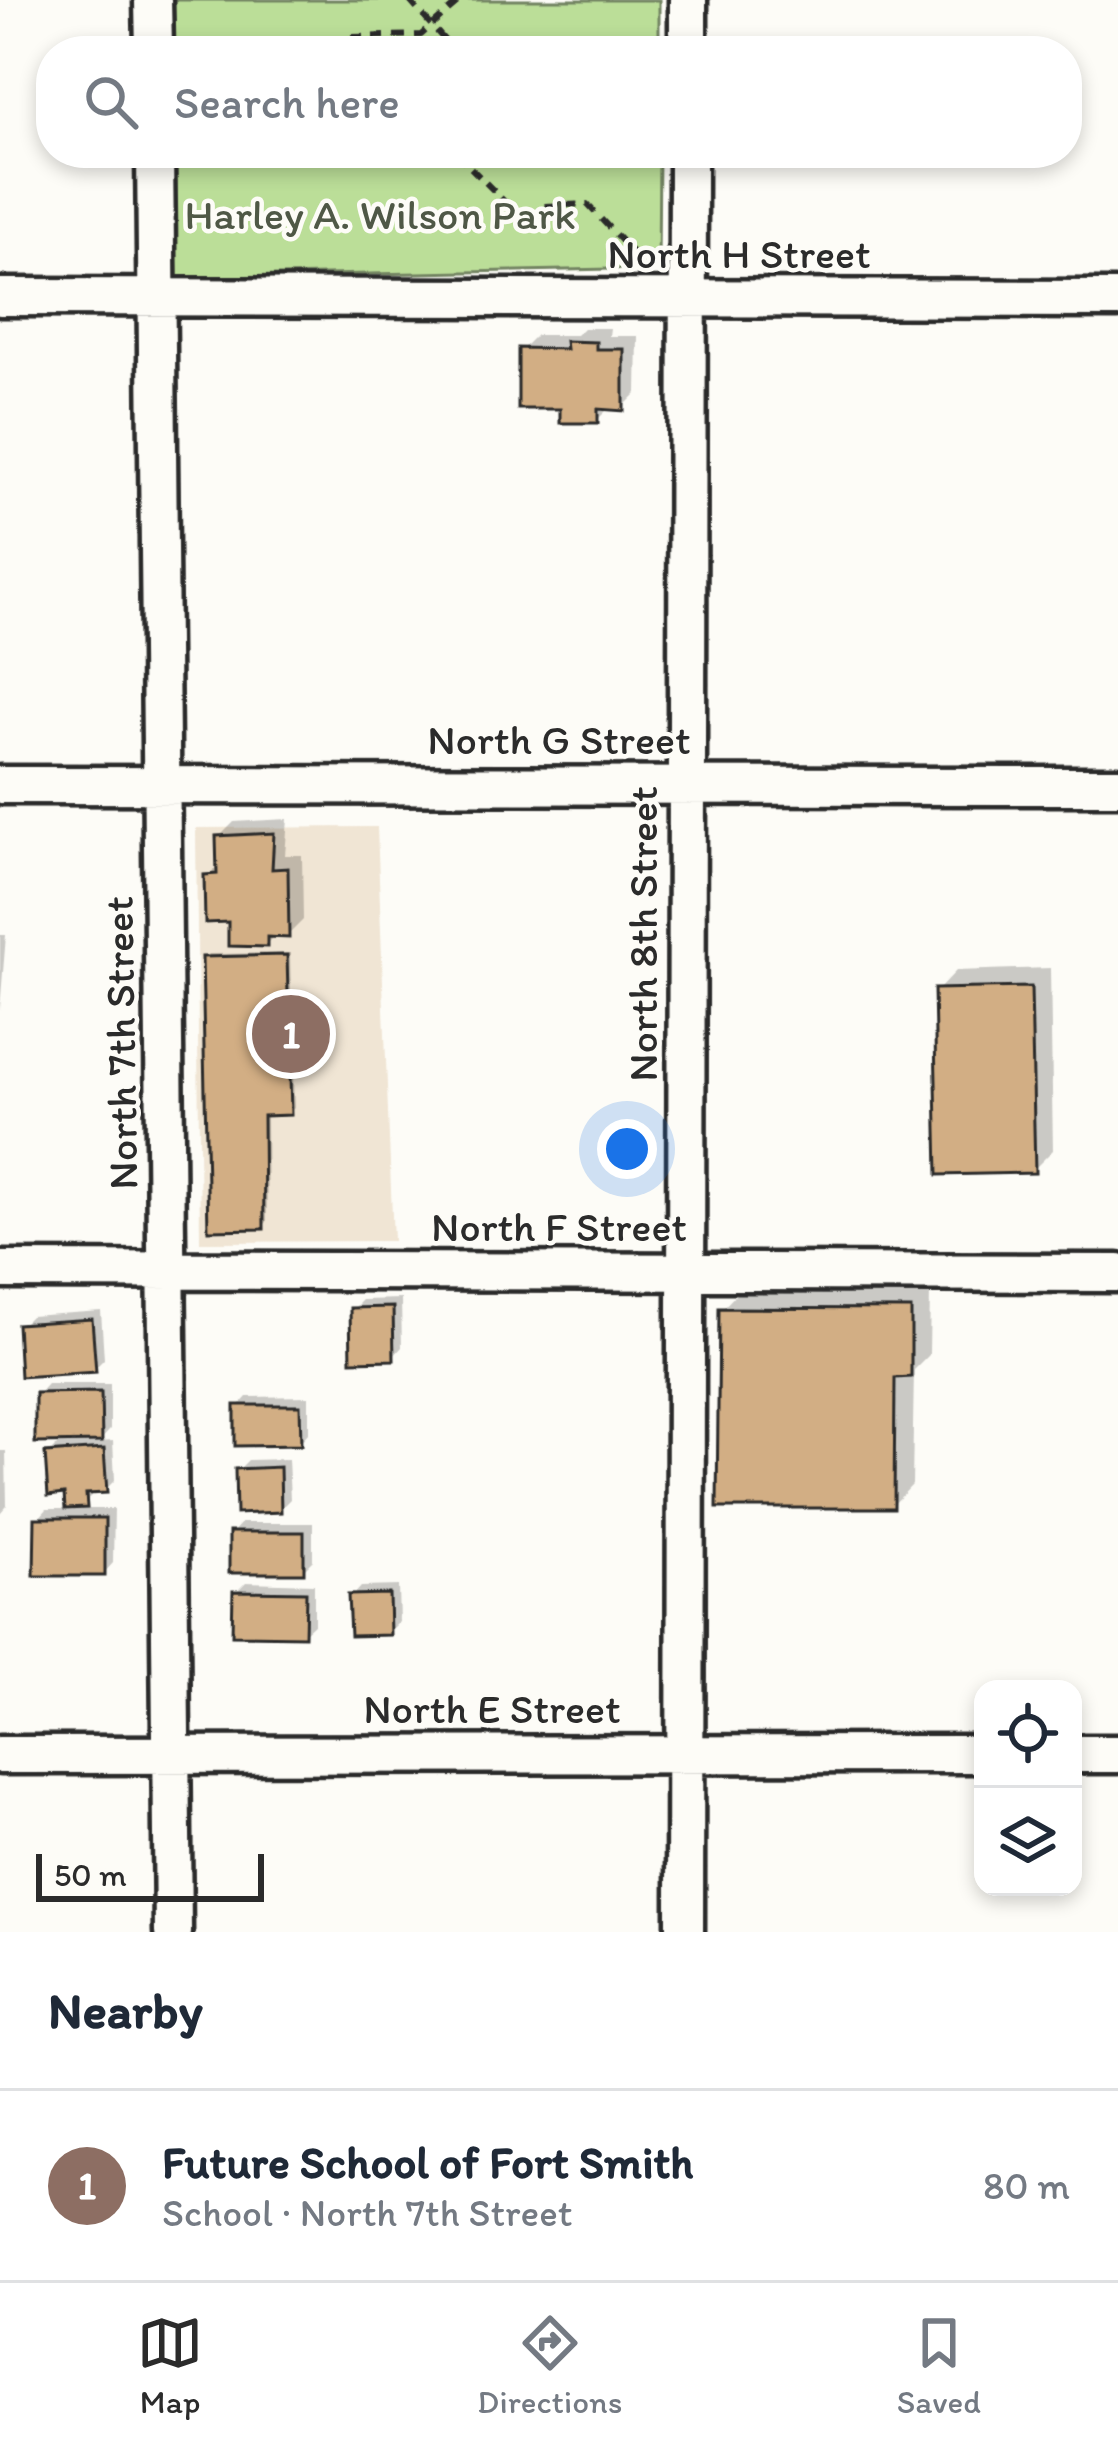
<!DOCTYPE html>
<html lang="en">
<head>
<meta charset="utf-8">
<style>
	body { margin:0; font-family:Itim,sans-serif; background:#f6f6f7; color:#1f2937 }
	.controls { position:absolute; right:36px; bottom:36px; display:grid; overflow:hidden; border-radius:24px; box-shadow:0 6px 18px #0003 }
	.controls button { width:108px; height:108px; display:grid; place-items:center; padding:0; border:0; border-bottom:3px solid #e0e1e3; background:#fff; color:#1f2937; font:60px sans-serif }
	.scale { position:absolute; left:36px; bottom:30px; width:228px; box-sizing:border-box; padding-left:12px; border:6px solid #2b2b2b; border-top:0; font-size:33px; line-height:42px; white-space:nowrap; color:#2b2b2b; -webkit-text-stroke:9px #fdfcf7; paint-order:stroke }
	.you { position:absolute; left:627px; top:1149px; width:42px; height:42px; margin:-30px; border:9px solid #fff; border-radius:50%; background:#1a73e8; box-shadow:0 0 0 18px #1a73e833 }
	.badge { display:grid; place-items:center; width:78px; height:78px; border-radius:50%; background:#2b2b2b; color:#fff; font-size:39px; font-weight:700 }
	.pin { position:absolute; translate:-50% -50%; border:6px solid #fff; box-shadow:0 3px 12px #0006 }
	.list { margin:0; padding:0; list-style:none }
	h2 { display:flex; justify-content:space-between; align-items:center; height:156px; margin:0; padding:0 48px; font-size:51px }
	h2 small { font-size:39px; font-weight:400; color:#747a83 }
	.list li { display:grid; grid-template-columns:78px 1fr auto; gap:36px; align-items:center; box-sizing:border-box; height:192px; padding:0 48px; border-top:3px solid #e0e1e3 }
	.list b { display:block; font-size:45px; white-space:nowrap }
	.list p { margin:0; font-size:39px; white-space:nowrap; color:#747a83 }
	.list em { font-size:39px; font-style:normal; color:#747a83 }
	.icon { flex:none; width:66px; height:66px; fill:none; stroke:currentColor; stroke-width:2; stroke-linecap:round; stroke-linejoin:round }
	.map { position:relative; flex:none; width:1118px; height:1932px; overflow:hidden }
	.search { position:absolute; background:#fff; box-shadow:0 6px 18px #0003; left:36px; right:36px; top:36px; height:132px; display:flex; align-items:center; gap:30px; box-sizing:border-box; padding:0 42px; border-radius:48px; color:#747a83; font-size:45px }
	.sheet { height:348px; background:#fff }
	nav { display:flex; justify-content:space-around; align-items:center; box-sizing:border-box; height:168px; border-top:3px solid #e0e1e3; background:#fff; font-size:33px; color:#747a83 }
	nav a { display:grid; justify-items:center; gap:6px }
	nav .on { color:#2b2b2b }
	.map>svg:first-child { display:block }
	.built { fill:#f0e5d4 }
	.green { fill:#bbde98; stroke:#738462; stroke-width:3 }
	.shadow { fill:#0003 }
	.building { fill:#d2ae84; stroke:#2b2b2b; stroke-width:3 }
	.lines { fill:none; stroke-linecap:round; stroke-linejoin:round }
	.minor-casing { stroke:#2b2b2b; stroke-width:45 }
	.path { stroke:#2b2b2b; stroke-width:6; stroke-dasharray:12 9; stroke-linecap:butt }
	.minor { stroke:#fdfcf7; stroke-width:36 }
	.labels { text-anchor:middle; stroke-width:9; stroke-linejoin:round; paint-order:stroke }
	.park-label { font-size:42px; fill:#4f5846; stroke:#fdfcf7 }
	.street-label { font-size:42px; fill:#2b2b2b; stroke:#fdfcf7 }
</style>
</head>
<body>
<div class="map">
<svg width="1118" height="1932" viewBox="0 0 1118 1932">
	<rect width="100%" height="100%" fill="#fdfcf7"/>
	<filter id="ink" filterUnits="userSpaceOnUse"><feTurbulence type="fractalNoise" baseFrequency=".00833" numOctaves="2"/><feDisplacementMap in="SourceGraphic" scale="24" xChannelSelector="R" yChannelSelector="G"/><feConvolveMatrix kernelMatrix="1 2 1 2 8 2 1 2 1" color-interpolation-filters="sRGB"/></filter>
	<g filter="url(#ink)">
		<path class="built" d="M377,827l16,414 -193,1 -4,-414z"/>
		<path class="green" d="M171,0h488v51h-488z
			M173,153h486l-1,115 -482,10z"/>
		<path class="shadow" d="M583,328h27l-1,8h29l-1,57 -15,15 -12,-1 -13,13 -34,-14 -42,-56 15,-15h40z
			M288,819l-3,36h17l1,65 -15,15 -12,-1 -10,10 -35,-25 -24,-43 13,-12 -1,-27 15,-15z
			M0,935h6l-6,75z
			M290,953l4,155 -4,4 -24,1 1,109 -4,4 -58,-268 4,-4z
			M1050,968l3,182 -20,20 -96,-179 19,-20z
			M741,1289l189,1 -1,65 -15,15 -2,115 -19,20 -171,-196z
			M401,1299l1,48 -9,10 -40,-48 9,-9z
			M101,1311l3,48 -10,10 -74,-43 10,-10z
			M47,1384h63v46l-11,12 14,-1 2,39 -10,10h-10l-14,19h33l-1,54 -9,10 -66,-54 9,-10h21l-1,-18 -19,-37 14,-14 -24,-46z
			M309,1396v36l-9,10 -62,-35 9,-10z
			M0,1451h6l1,54 -7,8z
			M288,1459l2,40 -10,10 -42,-39 10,-10z
			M241,1523h72v37l-10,10 -71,-37z
			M246,1582l68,2v40l-10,9 -68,-41z
			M398,1586l1,36 -10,10 -37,-35 9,-10z"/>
		<path class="building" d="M565,341l31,1v7h28v62l-26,-2v14h-38v-14h-42v-61l48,1z
			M274,833l-2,36 16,-1 1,70 -22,-1v10l-39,-1v-24l-23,1 -1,-48 13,-1 -1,-38z
			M287,955l4,160 -28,1 1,113 -56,1 -6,-273z
			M1031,987l4,186 -97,2 -4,-186z
			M393,1307l1,53 -43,1 -1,-53z
			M719,1308l192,1v68l-16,1 -1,130h-177z
			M92,1319l4,53 -76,5 -3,-53z
			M101,1392l1,50 -67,1v-50z
			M235,1405h65l1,40 -66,1z
			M104,1449l3,44 -21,1 1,14 -22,1 -1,-15 -16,2 -3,-43z
			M280,1467l1,45 -45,2 -1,-45z
			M35,1518h70v58h-71z
			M229,1532h75v41h-75z
			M233,1591l73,1 -1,44 -73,-1z
			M389,1594l1,41 -40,1 -2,-41z"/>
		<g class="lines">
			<defs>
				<path id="minor" d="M153,0l1,51
					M688,51v-51
					M155,153l18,1779
					M0,297l1118,2
					M0,785l1118,1
					M0,1270l1118,3
					M1073,1754h45
					M0,1755l983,-1
					M685,1932l3,-1779"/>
			</defs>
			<use href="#minor" class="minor-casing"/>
			<path class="path" d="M409,0l38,43v8
				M352,37l69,-2 40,-35
				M456,153l71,71 16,-18 44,-2 58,62"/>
			<use href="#minor" class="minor"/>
		</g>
	</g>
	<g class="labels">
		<g class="park-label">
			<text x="380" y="229">Harley A. Wilson Park</text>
		</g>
		<g class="street-label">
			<text x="739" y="268">North H Street</text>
			<text x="559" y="754">North G Street</text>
			<text transform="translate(642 934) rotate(-90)" y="15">North 8th Street</text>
			<text transform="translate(120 1043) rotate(-91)" y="15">North 7th Street</text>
			<text x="559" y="1241">North F Street</text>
			<text x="492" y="1723">North E Street</text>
		</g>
	</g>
</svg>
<div class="controls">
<button><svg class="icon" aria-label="locate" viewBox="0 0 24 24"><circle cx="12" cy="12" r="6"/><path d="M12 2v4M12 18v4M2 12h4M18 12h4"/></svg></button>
<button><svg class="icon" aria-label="layers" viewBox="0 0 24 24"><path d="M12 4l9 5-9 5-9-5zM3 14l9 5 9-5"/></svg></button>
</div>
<div class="scale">50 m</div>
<div class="you"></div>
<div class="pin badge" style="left:291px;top:1034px;background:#8d6e63">1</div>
<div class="search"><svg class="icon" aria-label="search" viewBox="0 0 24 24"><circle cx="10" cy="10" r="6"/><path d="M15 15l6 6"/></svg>Search here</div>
</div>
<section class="sheet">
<h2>Nearby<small></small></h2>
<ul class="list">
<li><span class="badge" style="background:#8d6e63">1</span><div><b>Future School of Fort Smith</b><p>School · North 7th Street</p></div><em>80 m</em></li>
</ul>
</section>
<nav>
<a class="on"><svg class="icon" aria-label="map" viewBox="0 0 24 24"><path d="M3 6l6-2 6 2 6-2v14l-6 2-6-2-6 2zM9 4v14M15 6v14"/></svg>Map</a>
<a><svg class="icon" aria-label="directions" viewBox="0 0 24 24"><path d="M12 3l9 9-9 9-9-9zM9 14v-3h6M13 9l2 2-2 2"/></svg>Directions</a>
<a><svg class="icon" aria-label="saved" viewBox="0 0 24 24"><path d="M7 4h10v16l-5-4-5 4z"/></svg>Saved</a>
</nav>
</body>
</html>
